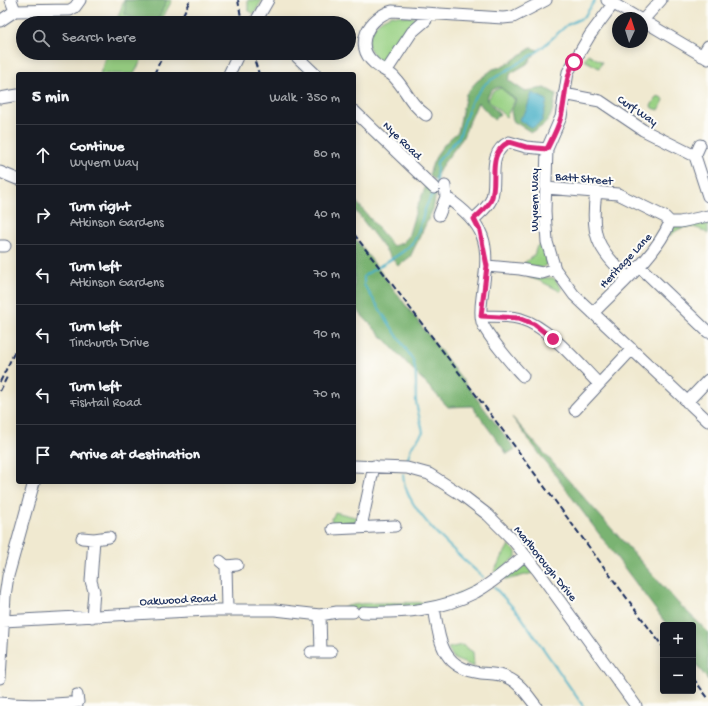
<!DOCTYPE html>
<html lang="en">
<head>
<meta charset="utf-8">
<style>
	body { margin:0; font-family:"Gochi Hand",sans-serif; background:#242831; color:#f1f3f6 }
	.controls { position:absolute; right:12px; bottom:12px; display:grid; overflow:hidden; border-radius:4px; box-shadow:0 2px 10px #0003 }
	.controls button { width:36px; height:36px; display:grid; place-items:center; padding:0; border:0; border-bottom:1px solid #363941; background:#171b24; color:#f1f3f6; font:20px sans-serif }
	.compass { position:absolute; left:612px; top:12px; width:36px; height:36px; border-radius:50%; background:#171b24; box-shadow:0 2px 10px #0003; rotate:4deg }
	.stop { position:absolute; width:12px; height:12px; margin:-9px; border:3px solid #db2777; border-radius:50%; background:#fff }
	.stop.end { background:#db2777; border-color:#fff; box-shadow:0 1px 4px #0008 }
	.list { margin:0; padding:0; list-style:none }
	h2 { display:flex; justify-content:space-between; align-items:center; height:52px; margin:0; padding:0 16px; font-size:17px }
	h2 small { font-size:13px; font-weight:400; color:#9ea1a6 }
	.list li { display:grid; grid-template-columns:26px 1fr auto; gap:12px; align-items:center; box-sizing:border-box; height:60px; padding:0 16px; border-top:1px solid #363941 }
	.list b { display:block; font-size:15px; white-space:nowrap }
	.list p { margin:0; font-size:13px; white-space:nowrap; color:#9ea1a6 }
	.list em { font-size:13px; font-style:normal; color:#9ea1a6 }
	.icon { flex:none; width:22px; height:22px; fill:none; stroke:currentColor; stroke-width:2; stroke-linecap:round; stroke-linejoin:round }
	.map { position:relative; flex:none; width:708px; height:706px; overflow:hidden }
	.search { position:absolute; background:#171b24; box-shadow:0 2px 10px #0003; left:16px; top:16px; width:340px; height:44px; display:flex; align-items:center; gap:10px; box-sizing:border-box; padding:0 14px; border-radius:22px; color:#9ea1a6; font-size:15px }
	.panel { position:absolute; background:#171b24; box-shadow:0 2px 10px #0003; left:16px; top:72px; width:340px; height:412px; border-radius:4px }
	.map>svg:first-child { display:block }
	.green { fill:#99d184; stroke:#5a8071 }
	.forest { fill:#7ab372; stroke:#4a7168 }
	.water { fill:#48b0c7; stroke:#327092 }
	.lines { fill:none; stroke-linecap:round; stroke-linejoin:round }
	.stream { stroke:#48b0c7; stroke-width:2 }
	.minor-casing { stroke:#667086; stroke-width:13 }
	.minor { stroke:#fff; stroke-width:11 }
	.rail { stroke:#1b2f5e; stroke-width:2; stroke-dasharray:6 3; stroke-linecap:butt }
	.route { stroke:#db2777; stroke-width:5 }
	.labels { text-anchor:middle; stroke-width:4; stroke-linejoin:round; paint-order:stroke }
	.street-label { font-size:12px; fill:#1b2f5e; stroke:#fdfcf7 }
</style>
</head>
<body>
<div class="map">
<svg width="708" height="706" viewBox="0 0 708 706">
	<rect width="100%" height="100%" fill="#fdfcf7"/>
	<filter id="ink" filterUnits="userSpaceOnUse"><feTurbulence type="fractalNoise" baseFrequency=".025" numOctaves="2"/><feDisplacementMap in="SourceGraphic" scale="8" xChannelSelector="R" yChannelSelector="G"/><feConvolveMatrix kernelMatrix="1 2 1 2 8 2 1 2 1" color-interpolation-filters="sRGB"/></filter>
	<filter id="wash" filterUnits="userSpaceOnUse"><feTurbulence type="fractalNoise" baseFrequency=".012" numOctaves="4" result="noise"/><feDisplacementMap in="SourceGraphic" scale="16" xChannelSelector="R" yChannelSelector="G"/><feGaussianBlur stdDeviation="0.9" result="paint"/><feColorMatrix in="noise" values="0 0 0 0 0 0 0 0 0 0 0 0 0 0 0 0 0 1.4 0 .05"/><feComposite in="paint" operator="in"/></filter>
	<g filter="url(#wash)">
		<rect width="100%" height="100%" fill="#f0e9d0"/>
		<path class="green" d="M124,0h48l-12,23h-44z
			M248,0h14l-8,14 -6,-4z
			M392,15l21,2 4,2v3c-11,8 -26,22 -25,36l-8,6 -6,-2 -10,-16c2,-16 8,-26 24,-31z
			M107,53h38l-11,21h-34z
			M588,54l14,8 -3,6 -15,-8z
			M501,88l14,12 -9,17 -18,-17 5,-9z
			M657,96l6,2 1,2 -5,10 -7,-2 -1,-2z
			M708,220v14c-15,-11 -29,-9 -41,5l7,-13z
			M542,245l5,15 -1,5 -5,3 -18,-4 11,-9 3,-9z
			M528,277l26,1 8,11 -2,2 -20,-10z
			M335,512l24,6 -2,5 -24,2 -2,-7 2,-1z
			M509,545l7,7v5l-19,16 -3,-2z
			M520,564l7,1 6,8 -27,7 -2,-4z
			M480,583v2l-22,12 -57,13 -60,-1c9,-9 72,-5 89,-7 17,-2 35,-10 50,-19z
			M462,645l11,7 1,15 -20,-8 -6,-11z"/>
		<path class="forest" d="M125,0h42l-11,23h-14l-17,-9z
			M531,48l7,2 -11,14 -16,9 -3,7 16,11 21,-3 11,6c-4,19 -4,30 -25,38l-18,-11 -2,-10 5,-11 -16,-13 -8,2 -6,10 14,16 -6,5 -16,-18 -16,37 -19,25 -9,16 -5,-5c5,-19 13,-31 29,-43l8,-38 10,-12 17,-13 11,-3z
			M426,186l10,7 -3,16 -23,48 -12,9 -44,-57v-10l39,47 9,-3 6,-6 9,-30z
			M354,237l161,212 -8,5 -35,-48 -24,1 -94,-100z
			M512,417l165,185 31,30v48l-15,-20v-35h-26z"/>
		<path class="water" d="M532,93l15,7 -5,21 -10,7 -13,-8 7,-9z"/>
		<g class="lines">
			<path class="stream" d="M436,184l1,-22 22,-25 12,-35 15,-19 51,-31 30,-27 17,-8 11,-17
				M407,461l4,-13 12,-16c-2,-10 -6,-21 -7,-31 -1,-15 2,-25 -3,-41l-49,-75v-9c14,-11 45,-23 52,-39 7,-15 7,-32 19,-45
				M403,474c1,36 55,80 80,103
				M494,587l26,28 63,91"/>
		</g>
	</g>
	<g filter="url(#ink)">
		<g class="lines">
			<defs>
				<path id="minor" d="M11,0l4,11
					M607,0l31,18
					M613,4l-23,31 -22,37 -7,45 -14,32 -2,62 2,31 8,27 19,26 134,126
					M642,20l66,39
					M0,21l15,-10 55,-1 5,-3 5,-7
					M642,21l19,-21
					M255,23l13,-23
					M293,53l22,21
					M702,56l6,-10
					M387,70l25,-38 14,-12v-5
					M229,74l10,-21
					M564,94l36,7 43,29 52,26 13,40
					M0,98l18,-3
					M354,111l80,77
					M426,115c-16,-11 -19,-24 -32,-38 -6,-6 -14,-8 -20,-14 -21,-18 -5,-46 18,-52l111,7 10,-1 33,-17
					M695,156l5,-11
					M0,172l17,7
					M445,186l1,11
					M546,188l72,6 47,23 5,5h10l28,-6
					M596,192c-6,43 1,56 31,85
					M439,215l7,-18c40,28 44,45 37,92 -1,11 -4,22 -1,33 3,11 32,45 41,54
					M474,219c6,-6 13,-11 17,-19 8,-19 -6,-46 18,-58l17,5 21,2
					M0,246h5
					M487,266l33,3 22,4 13,-4
					M639,266l69,66
					M593,313c26,-27 63,-57 77,-91
					M481,316c12,1 28,-1 40,3 28,8 57,44 78,65
					M687,402l21,-22
					M575,410l57,-61
					M354,466l53,2 22,6 33,21 26,20 24,24 26,32 98,135
					M361,527l13,-61
					M333,529l62,-3
					M82,538l12,1 15,-2
					M220,561l6,5 1,43
					M226,566l11,-1
					M434,608c6,33 7,60 47,65 9,1 18,0 27,5 12,5 20,18 28,28
					M363,612c41,1 76,-1 113,-20 18,-10 34,-24 49,-37
					M320,615l1,37
					M92,617l2,-26 -3,-10 3,-42
					M3,621l205,-11h67l45,5 17,-3h16
					M311,652h20
					M0,678l5,-82 3,-20 26,-94
					M0,703c25,3 52,2 78,-1l-1,-7"/>
			</defs>
			<use href="#minor" class="minor-casing"/>
			<use href="#minor" class="minor"/>
			<path class="rail" d="M238,0l4,23
				M179,23l11,-23
				M252,53l7,21
				M154,74l10,-21
				M354,234l150,198 159,215
				M0,382l18,-37
				M0,391l7,-14
				M693,678l15,20"/>
		</g>
	</g>
	<g class="lines" filter="url(#ink)">
		<path class="route" d="M553,339l-19,-15 -15,-6 -38,-2 6,-50 -7,-35 -6,-12c6,-6 13,-11 17,-19 8,-19 -6,-46 18,-58l17,5 21,2c5,-10 11,-21 14,-32 5,-19 3,-37 13,-55"/>
	</g>
	<g class="labels">
		<g class="street-label">
			<text transform="translate(638 110) rotate(34)" y="4">Curf Way</text>
			<text transform="translate(403 140) rotate(44)" y="4">Nye Road</text>
			<text transform="translate(584 178) rotate(5)" y="4">Batt Street</text>
			<text transform="translate(534 200) rotate(-90)" y="4">Wyvern Way</text>
			<text transform="translate(625 260) rotate(-47)" y="4">Heritage Lane</text>
			<text transform="translate(546 563) rotate(51)" y="4">Marlborough Drive</text>
			<text transform="translate(178 599) rotate(-3)" y="4">Oakwood Road</text>
		</g>
	</g>
</svg>
<div class="controls">
<button>+</button>
<button>−</button>
</div>
<svg class="compass" viewBox="-18 -18 36 36"><path d="M0-13l5 13h-10z" fill="#e53935"/><path d="M0 13l5-13h-10z" fill="#9ea1a6"/></svg>
<div class="stop" style="left:574px;top:62px"></div>
<div class="stop end" style="left:553px;top:339px"></div>
<div class="search"><svg class="icon" aria-label="search" viewBox="0 0 24 24"><circle cx="10" cy="10" r="6"/><path d="M15 15l6 6"/></svg>Search here</div>
<section class="panel">
<h2>5 min<small>Walk · 350 m</small></h2>
<ul class="list">
<li><svg class="icon" aria-label="ahead" viewBox="0 0 24 24"><path d="M12 20V5M6 11l6-6 6 6"/></svg><div><b>Continue</b><p>Wyvern Way</p></div><em>80 m</em></li>
<li><svg class="icon" aria-label="right" viewBox="0 0 24 24"><path d="M7 20v-9h11M14 6l5 5-5 5"/></svg><div><b>Turn right</b><p>Atkinson Gardens</p></div><em>40 m</em></li>
<li><svg class="icon" aria-label="left" viewBox="0 0 24 24"><path d="M17 20v-9H6M10 6l-5 5 5 5"/></svg><div><b>Turn left</b><p>Atkinson Gardens</p></div><em>70 m</em></li>
<li><svg class="icon" aria-label="left" viewBox="0 0 24 24"><path d="M17 20v-9H6M10 6l-5 5 5 5"/></svg><div><b>Turn left</b><p>Tinchurch Drive</p></div><em>90 m</em></li>
<li><svg class="icon" aria-label="left" viewBox="0 0 24 24"><path d="M17 20v-9H6M10 6l-5 5 5 5"/></svg><div><b>Turn left</b><p>Fishtail Road</p></div><em>70 m</em></li>
<li><svg class="icon" aria-label="arrive" viewBox="0 0 24 24"><path d="M6 21V4h12l-3 4 3 4H6"/></svg><div><b>Arrive at destination</b></div></li>
</ul>
</section>
</div>
</body>
</html>
